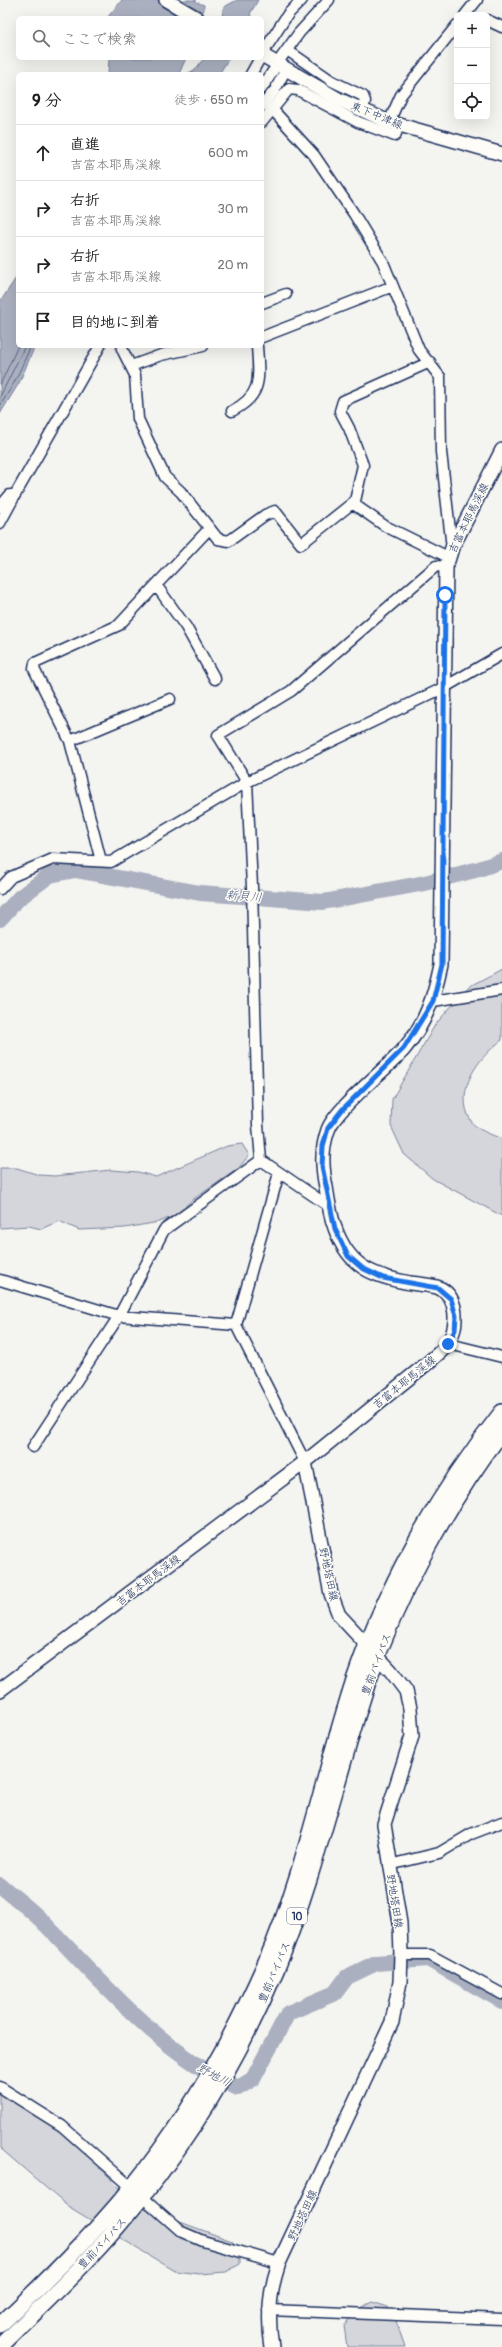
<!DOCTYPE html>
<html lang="ja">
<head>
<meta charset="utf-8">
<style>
	body { margin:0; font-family:Pangolin,"Klee One",sans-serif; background:#f6f6f6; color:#202124 }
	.controls { position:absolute; right:12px; top:12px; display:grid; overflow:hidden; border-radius:6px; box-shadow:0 4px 16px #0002 }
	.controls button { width:36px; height:36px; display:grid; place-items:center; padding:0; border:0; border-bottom:1px solid #e0e0e0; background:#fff; color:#202124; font:20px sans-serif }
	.stop { position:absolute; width:12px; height:12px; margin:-9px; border:3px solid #1a73e8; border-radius:50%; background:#fff }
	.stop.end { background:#1a73e8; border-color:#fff; box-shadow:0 1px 4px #0008 }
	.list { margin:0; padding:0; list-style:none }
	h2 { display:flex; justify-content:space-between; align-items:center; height:52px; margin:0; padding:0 16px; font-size:17px }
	h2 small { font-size:13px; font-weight:400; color:#757577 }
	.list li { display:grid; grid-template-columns:26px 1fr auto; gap:12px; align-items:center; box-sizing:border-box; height:56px; padding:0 16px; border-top:1px solid #e0e0e0 }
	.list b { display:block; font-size:15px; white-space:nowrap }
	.list p { margin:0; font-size:13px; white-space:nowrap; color:#757577 }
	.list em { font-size:13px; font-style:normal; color:#757577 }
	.icon { flex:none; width:22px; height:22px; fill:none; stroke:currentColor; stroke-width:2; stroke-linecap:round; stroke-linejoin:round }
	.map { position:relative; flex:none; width:502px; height:2347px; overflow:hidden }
	.search { position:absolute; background:#fff; box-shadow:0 4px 16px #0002; left:16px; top:16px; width:248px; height:44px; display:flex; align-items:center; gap:10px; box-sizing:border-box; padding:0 14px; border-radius:6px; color:#757577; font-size:15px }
	.panel { position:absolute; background:#fff; box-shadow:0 4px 16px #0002; left:16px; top:72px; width:248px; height:276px; border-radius:6px }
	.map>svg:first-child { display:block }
	.green { fill:#d4d6db; stroke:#78829c }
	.water { fill:#aab0bf; stroke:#717c98 }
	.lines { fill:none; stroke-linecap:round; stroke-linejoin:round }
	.shore { stroke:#546385; stroke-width:1 }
	.river { stroke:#aab0bf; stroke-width:16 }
	.minor-casing { stroke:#1b2f5e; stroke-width:13 }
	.major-casing { stroke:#1b2f5e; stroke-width:16 }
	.highway-casing { stroke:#1b2f5e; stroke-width:18 }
	.minor { stroke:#fdfcf7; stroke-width:10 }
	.major { stroke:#fdfcf7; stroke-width:13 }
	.highway { stroke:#fdfcf7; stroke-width:15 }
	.route { stroke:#1a73e8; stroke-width:5 }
	.labels { text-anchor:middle; stroke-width:3; stroke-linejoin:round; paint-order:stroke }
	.shield { fill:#fdfcf7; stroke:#5f6c8c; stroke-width:1 }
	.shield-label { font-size:10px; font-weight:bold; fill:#1b2f5e }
	.street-label { font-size:11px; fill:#1b2f5e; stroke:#fdfcf7 }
	.water-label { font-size:12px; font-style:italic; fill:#46567b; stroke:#fdfcf7 }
</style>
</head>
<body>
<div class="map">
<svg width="502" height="2347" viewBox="0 0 502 2347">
	<rect width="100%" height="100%" fill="#f4f4f1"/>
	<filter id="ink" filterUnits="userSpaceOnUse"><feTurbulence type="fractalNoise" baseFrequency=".025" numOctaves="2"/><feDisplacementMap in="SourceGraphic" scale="8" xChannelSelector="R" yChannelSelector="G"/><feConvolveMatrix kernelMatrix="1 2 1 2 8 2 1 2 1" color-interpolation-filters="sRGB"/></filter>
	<g filter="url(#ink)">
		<path class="green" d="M502,969v71c-23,17 -49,50 -31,81 5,9 22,14 31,18v77l-69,-37 -29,-25 -13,-28 1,-27 43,-74 33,-38z
			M242,1144l7,11 -11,14 -46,31 -16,15 -17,7 -34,6 -46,2 -20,-9 -18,8 -12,-3 -29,2v-60h17l22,7 16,1 56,-6 27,2 18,5 71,-31z
			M0,2084l85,65 42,49 23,13 82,30 8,11v12l-14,8 -27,2 -24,-3 -109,-66 -66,-57z
			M372,2302l16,5 8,14 9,26h-58l-3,-21 12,-16z"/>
		<path class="water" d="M122,0h74v2l8,3 -2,13h-95z
			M237,0h21l-8,14 2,4h-26l-4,-2 2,-9z
			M109,58h77l-7,16h-71z
			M204,58h25l-10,16h-33l9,-4z
			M18,275v71h17l-16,37 -19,31v-112z"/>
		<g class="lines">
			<path class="shore" d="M0,385l18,-39
				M0,397l25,-51
				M0,406l15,-25 16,-35"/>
			<path class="river" d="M0,919l19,-21 31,-23 25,-5 125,23 123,9 102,-19 54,-14 23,-8
				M0,1885c15,13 32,25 46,40 60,61 112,125 192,163l15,-9 35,-66 47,-20 12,-16 29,-14 52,-4 74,42"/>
			<defs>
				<path id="minor" d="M465,15l12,-15
					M487,20l15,7
					M287,50l45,31 31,15 2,5 -2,9
					M262,54l26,-40 14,-14
					M281,58l18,-25 30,-33
					M251,74l9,-16
					M262,88l11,-17
					M262,106l13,-16 11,-21
					M272,109l42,46 40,59 29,48 36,88 21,27 1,75 11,96
					M262,122l27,-33 9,1 60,32 37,14 4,-11
					M389,122l12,-27 56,-70
					M262,303l24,-9
					M262,337l131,-51
					M123,346l-1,3 13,26 3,44 27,58 16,15 37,47 11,2 36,-26 10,-4 26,33 54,-43 8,-36 -14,-37 -9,-17 3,-10 87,-39
					M131,366l30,-11 42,-9
					M232,411c31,-16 27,-33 25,-65
					M352,503l33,23 63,31
					M0,507l10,-12h5l85,-149
					M0,523l13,-24
					M209,529l-53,56 30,42 29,52
					M70,741l100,-42
					M101,861l-31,-120 -36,-72 1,-6 84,-38 37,-40
					M0,889l11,-12 42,-18 58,3 136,-80 198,-95 57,-33
					M433,1001l69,-11
					M279,1173l-43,152 69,137
					M330,1207l-69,-47 -3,-35 -6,-238 -5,-105 -29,-47 73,-44 145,-125 10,1
					M0,1280l119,36 117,9
					M449,1344l53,13
					M33,1447l86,-131 45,-86 97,-70
					M389,1865l50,-12 32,-19 31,-12
					M401,1955h29l72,39
					M0,2087l62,39 120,106 21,9 76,22
					M268,2310l234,9"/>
				<path id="major" d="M166,0l31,18
					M262,55l76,44 51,23 113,32
					M0,1690l305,-228 125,-101c6,-6 15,-12 19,-19 9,-17 10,-47 -12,-55 -8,-2 -18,-3 -27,-4 -38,-7 -61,-16 -75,-55 -5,-13 -7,-27 -9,-41 -4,-20 -5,-37 2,-57 7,-21 59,-61 76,-81 22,-26 30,-52 37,-85l5,-397 6,-19 50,-98
					M272,2347c-5,-29 -3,-55 7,-84l113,-241 8,-40 1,-27 -1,-32 -16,-99 28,-88 -2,-28 -4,-17 -15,-20 -52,-56 -8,-21 -26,-132"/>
				<path id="highway" d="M0,2325c46,-44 92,-89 132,-138 55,-68 98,-144 133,-223 40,-91 58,-190 89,-284 33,-97 85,-188 148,-268
					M0,2347c40,-40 83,-79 119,-122 66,-77 119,-163 158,-257 38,-92 59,-189 90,-283 31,-90 78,-178 135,-253"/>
			</defs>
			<use href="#minor" class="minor-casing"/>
			<use href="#major" class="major-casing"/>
			<use href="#highway" class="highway-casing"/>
			<use href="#minor" class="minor"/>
			<use href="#major" class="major"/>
			<use href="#highway" class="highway"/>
		</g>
	</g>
	<g class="lines" filter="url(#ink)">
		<path class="route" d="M445,595l-3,369 -9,37 -29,47 -62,62 -14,18 -5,18 -1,20 13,63 13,27 14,12 21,10 55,10 13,11 5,17 -1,14 -7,14"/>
	</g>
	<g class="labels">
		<rect class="shield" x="287" y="1908" width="20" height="16" rx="3"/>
		<g class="shield-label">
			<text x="297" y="1920">10</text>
		</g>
		<g class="street-label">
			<text transform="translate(377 115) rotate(22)" y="4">東下中津線</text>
			<text transform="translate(468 518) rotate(-64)" y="4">吉富本耶馬渓線</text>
			<text transform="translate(404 1382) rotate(-39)" y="4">吉富本耶馬渓線</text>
			<text transform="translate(329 1574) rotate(78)" y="4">野地塔田線</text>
			<text transform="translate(148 1580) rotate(-37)" y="4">吉富本耶馬渓線</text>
			<text transform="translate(376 1664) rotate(-69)" y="4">豊前バイパス</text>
			<text transform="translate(395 1901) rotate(81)" y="4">野地塔田線</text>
			<text transform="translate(274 1972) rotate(-67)" y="4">豊前バイパス</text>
			<text transform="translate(302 2215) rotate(-65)" y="4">野地塔田線</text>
			<text transform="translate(102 2243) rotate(-47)" y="4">豊前バイパス</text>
		</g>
		<g class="water-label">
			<text transform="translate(244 896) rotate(5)" y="4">新貝川</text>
			<text transform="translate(214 2075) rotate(28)" y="4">野地川</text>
		</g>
	</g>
</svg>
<div class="controls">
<button>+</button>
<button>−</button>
<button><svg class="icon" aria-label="locate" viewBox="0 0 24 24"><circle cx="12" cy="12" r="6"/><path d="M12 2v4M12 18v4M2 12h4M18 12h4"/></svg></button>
</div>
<div class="stop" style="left:445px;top:595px"></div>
<div class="stop end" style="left:448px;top:1344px"></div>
<div class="search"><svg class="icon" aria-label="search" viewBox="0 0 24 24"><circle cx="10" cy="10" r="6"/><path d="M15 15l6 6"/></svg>ここで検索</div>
<section class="panel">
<h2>9 分<small>徒歩 · 650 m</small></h2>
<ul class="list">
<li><svg class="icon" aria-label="ahead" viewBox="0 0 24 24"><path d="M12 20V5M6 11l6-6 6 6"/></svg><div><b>直進</b><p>吉富本耶馬渓線</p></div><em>600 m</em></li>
<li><svg class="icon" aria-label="right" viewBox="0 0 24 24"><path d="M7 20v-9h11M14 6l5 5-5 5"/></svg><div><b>右折</b><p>吉富本耶馬渓線</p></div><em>30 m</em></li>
<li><svg class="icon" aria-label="right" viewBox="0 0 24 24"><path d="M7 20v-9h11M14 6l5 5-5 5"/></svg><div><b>右折</b><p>吉富本耶馬渓線</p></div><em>20 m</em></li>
<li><svg class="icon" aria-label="arrive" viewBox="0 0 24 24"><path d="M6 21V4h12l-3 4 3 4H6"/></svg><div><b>目的地に到着</b></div></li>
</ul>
</section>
</div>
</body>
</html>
